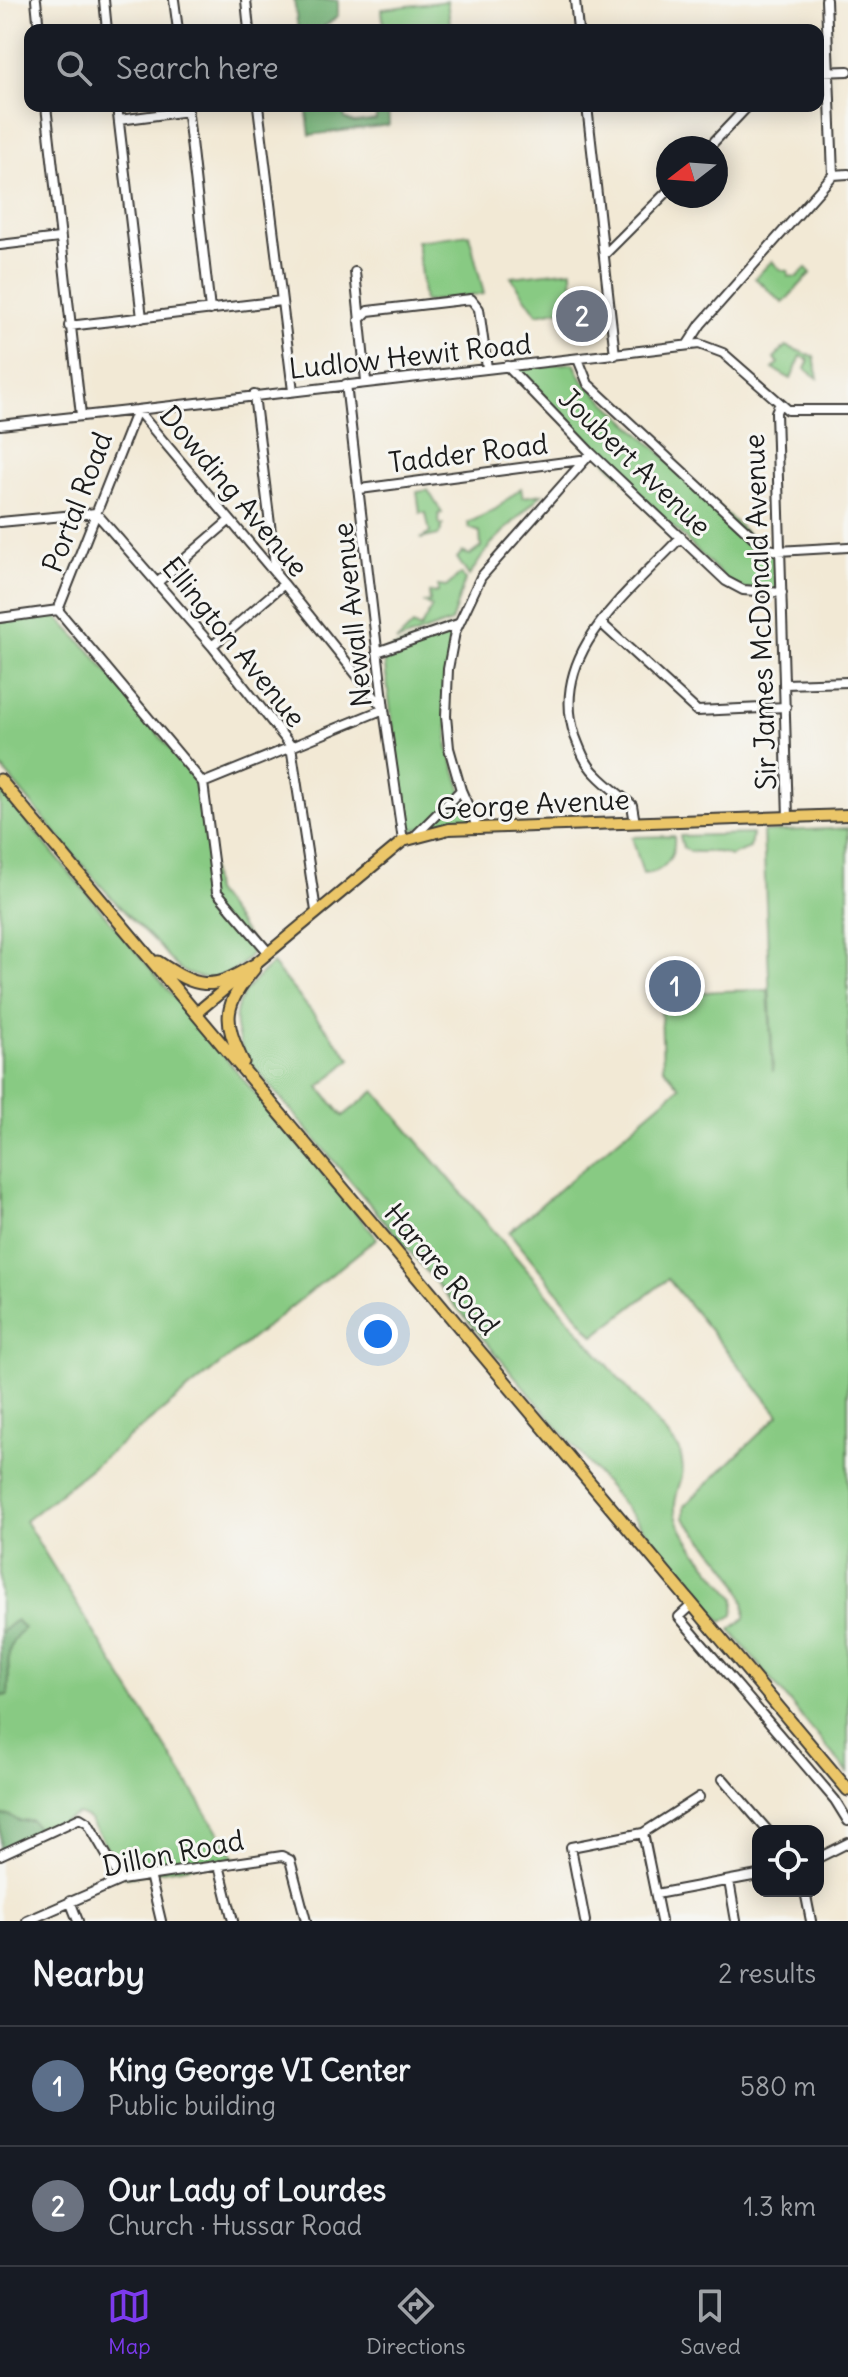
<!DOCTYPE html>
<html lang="en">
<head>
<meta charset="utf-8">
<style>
	body { margin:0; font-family:Delius,sans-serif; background:#242831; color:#f1f3f6 }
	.controls { position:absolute; right:24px; bottom:24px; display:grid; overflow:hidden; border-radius:16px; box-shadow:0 4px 20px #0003 }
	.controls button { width:72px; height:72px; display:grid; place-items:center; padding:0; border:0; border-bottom:2px solid #363941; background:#171b24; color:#f1f3f6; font:40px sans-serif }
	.compass { position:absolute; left:656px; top:136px; width:72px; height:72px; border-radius:50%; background:#171b24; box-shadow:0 4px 20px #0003; rotate:253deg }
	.you { position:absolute; left:378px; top:1334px; width:28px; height:28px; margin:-20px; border:6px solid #fff; border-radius:50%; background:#1a73e8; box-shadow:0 0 0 12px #1a73e833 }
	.badge { display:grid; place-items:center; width:52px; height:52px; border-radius:50%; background:#7c3aed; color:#fff; font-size:26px; font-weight:700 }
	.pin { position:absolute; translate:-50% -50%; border:4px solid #fff; box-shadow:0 2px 8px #0006 }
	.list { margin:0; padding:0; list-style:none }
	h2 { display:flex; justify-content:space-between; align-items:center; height:104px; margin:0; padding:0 32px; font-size:34px }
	h2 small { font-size:26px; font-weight:400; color:#9ea1a6 }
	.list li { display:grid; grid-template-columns:52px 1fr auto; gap:24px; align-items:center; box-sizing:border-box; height:120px; padding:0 32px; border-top:2px solid #363941 }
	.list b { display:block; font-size:30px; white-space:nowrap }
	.list p { margin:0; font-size:26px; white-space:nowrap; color:#9ea1a6 }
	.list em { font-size:26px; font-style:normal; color:#9ea1a6 }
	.icon { flex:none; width:44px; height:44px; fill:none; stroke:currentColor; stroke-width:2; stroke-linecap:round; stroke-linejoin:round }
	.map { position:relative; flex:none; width:848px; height:1921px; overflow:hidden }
	.search { position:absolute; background:#171b24; box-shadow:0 4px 20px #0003; left:24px; right:24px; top:24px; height:88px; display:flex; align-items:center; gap:20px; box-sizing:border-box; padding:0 28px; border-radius:16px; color:#9ea1a6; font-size:30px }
	.sheet { height:344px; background:#171b24 }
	nav { display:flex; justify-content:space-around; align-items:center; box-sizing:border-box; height:112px; border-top:2px solid #363941; background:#171b24; font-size:22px; color:#9ea1a6 }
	nav a { display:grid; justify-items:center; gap:4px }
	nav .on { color:#7c3aed }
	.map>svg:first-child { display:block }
	.green { fill:#88ca83; stroke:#527350; stroke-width:2 }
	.forest { fill:#6eae71; stroke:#456546; stroke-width:2 }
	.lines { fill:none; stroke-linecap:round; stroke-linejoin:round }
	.minor-casing { stroke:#3c3b38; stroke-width:12 }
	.major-casing { stroke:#3c3b38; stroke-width:14 }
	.highway-casing { stroke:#3c3b38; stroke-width:15 }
	.minor { stroke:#fff; stroke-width:8 }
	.major { stroke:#ebc669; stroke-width:10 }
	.highway { stroke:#ebc669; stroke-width:11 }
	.labels { text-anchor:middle; stroke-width:6; stroke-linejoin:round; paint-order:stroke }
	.street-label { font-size:28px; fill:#1c1c1c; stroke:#f6f6f2 }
</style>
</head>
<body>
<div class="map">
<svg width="848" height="1921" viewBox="0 0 848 1921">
	<rect width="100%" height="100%" fill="#f6f6f2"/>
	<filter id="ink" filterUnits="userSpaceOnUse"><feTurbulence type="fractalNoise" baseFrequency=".0125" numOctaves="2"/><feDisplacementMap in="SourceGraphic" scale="16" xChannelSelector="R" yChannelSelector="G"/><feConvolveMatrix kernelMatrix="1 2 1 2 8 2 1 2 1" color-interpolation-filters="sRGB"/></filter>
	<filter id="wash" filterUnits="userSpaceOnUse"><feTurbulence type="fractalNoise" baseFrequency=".006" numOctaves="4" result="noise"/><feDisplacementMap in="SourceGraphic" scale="32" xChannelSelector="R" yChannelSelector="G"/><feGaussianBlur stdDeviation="1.8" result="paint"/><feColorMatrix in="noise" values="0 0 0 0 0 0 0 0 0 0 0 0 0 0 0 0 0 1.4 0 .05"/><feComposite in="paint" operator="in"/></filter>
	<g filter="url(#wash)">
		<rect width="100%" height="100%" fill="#f2e9d5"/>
		<path class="green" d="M447,1l4,29h-67l-2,-21z
			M469,234l15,60 -60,8 -7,-61z
			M772,261l8,9 8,1v5l9,1 9,-9 5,5 -28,30 -28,-25z
			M572,270l1,37 -36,7 -26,-37z
			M786,346l28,11 4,21 -13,-9 4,-9 -8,-4 -10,23 -18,-10 6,-6 -5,-5z
			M574,363l9,18 181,168 13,4 3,38 -37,-2 -16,-9 -217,-213z
			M521,488l2,9 19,-3 -51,50 -22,32 -12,-18 5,-6 8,3 11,-8 -1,-15 -11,-4 -1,-5 28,-14z
			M428,490l14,23 -4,1 2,11h3l-4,10 -19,4 10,-6 -4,-20h-6l-3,-21z
			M461,574l4,6 -14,42 -55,20 17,-17 7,4 12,-22 -7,-4 5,-1 -1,-9 9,-1v-6l8,1z
			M46,614l11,3 33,34 110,134 14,106 41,55c-11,25 -41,39 -66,28 -16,-6 -23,-22 -35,-33 -56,-53 -104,-116 -154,-175v-146z
			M456,626l-9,43 1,79 24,74 -39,2 -22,7 -5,-3 -23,-176z
			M0,790l377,448 -352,283 210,338 -109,18 -37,-58 -11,-5 -78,38z
			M848,828v945l-118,-143 15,-12c4,-38 -38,-72 -61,-100v-12l95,-91 -111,-136 -74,57 -85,-104 171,-145 -17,-20 -2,-57c22,-25 77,-18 107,-20l5,82 -10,-240z
			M752,834l-2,14 -20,8c-15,-9 -32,1 -47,-8l-3,-12z
			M674,836c2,20 -10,38 -31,38l-11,-37z
			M272,964l79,95 -32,28 24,29 32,-25 304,358c9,30 -1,29 -4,55 -3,27 43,72 60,94l-1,17 -12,7 -477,-566c-20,-46 -7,-61 27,-92z"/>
		<path class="forest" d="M294,0h44v16l-18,14h-22z
			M306,106h37l2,13 9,4 22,-3 -1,-14h13l1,19 -79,10z
			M16,1620l8,8c-24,21 -12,39 -16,67l-8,1v-63z
			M9,1815l10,6 12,-1 9,12 -40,19v-35z"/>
	</g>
	<g filter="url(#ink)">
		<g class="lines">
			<defs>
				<path id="minor" d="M36,0l3,30
					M104,0l3,30
					M174,0l4,30
					M246,0l3,30
					M575,0l3,30
					M826,0l7,175
					M818,72l30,-1
					M46,106l35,309
					M117,106l25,212
					M187,106l23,204
					M258,106l35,285
					M587,106l28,249
					M119,120l69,-9
					M708,148l40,-42
					M0,245l59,-7
					M606,253l62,-62
					M355,272l11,109
					M359,320l9,-9 103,-12 8,10 8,59
					M69,326l212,-25
					M688,344l13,-20 132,-149 15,-1
					M578,359l10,25 177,164 13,3 70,-4
					M507,366l84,87 135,128 17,9 39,3
					M346,384l38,325 19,132
					M254,395l22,178
					M779,405l-3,7 12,406
					M0,425l137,-15 147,174 100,125 -181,74
					M360,489l221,-29
					M0,522l96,-9 116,133 79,100 25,165
					M158,582l72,-62
					M58,610l79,-200 562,-66 24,9 65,57h60
					M0,618l58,-8 145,173 14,109 52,61
					M601,623l96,88 89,-4
					M212,646l72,-62
					M377,652l81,-28
					M785,684l63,-2
					M635,823l-3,-18c-12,-10 -26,-20 -37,-32 -10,-10 -15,-24 -20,-37 -28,-84 56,-145 106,-199
					M478,829l-17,-39 -12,-42 -3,-32 2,-47 7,-37 26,-55 110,-124
					M416,835l45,-45
					M693,1604l-14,13 156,183 13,21
					M723,1779l45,52
					M643,1833l18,88
					M0,1855l80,-37 8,5 33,57
					M818,1858l30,-15
					M219,1865l14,56
					M150,1875l11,46
					M729,1881l7,40
					M805,1891l6,30
					M656,1894l102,-19
					M70,1901l8,20
					M27,1921l94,-41 161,-24 8,4 16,61
					M585,1921l-14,-74 72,-14 56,-36"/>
				<path id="major" d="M196,1013l207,-172 46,-12 399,-14"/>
				<path id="highway" d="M0,780l848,1010
					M158,962c39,26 53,30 94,4
					M243,1062c-21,-43 -19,-57 11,-93"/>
			</defs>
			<use href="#minor" class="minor-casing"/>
			<use href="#major" class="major-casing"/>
			<use href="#highway" class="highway-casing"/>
			<use href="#minor" class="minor"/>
			<use href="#major" class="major"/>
			<use href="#highway" class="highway"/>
		</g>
	</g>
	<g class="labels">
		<g class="street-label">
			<text transform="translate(410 356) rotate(-6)" y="10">Ludlow Hewit Road</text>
			<text transform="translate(468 453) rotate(-7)" y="10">Tadder Road</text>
			<text transform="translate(635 462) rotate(44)" y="10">Joubert Avenue</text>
			<text transform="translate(234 491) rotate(50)" y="10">Dowding Avenue</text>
			<text transform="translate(77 502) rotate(-69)" y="10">Portal Road</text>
			<text transform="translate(760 612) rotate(-92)" y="10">Sir James McDonald Avenue</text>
			<text transform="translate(352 615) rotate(-96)" y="10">Newall Avenue</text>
			<text transform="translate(234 642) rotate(51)" y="10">Ellington Avenue</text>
			<text transform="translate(533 804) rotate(-3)" y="10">George Avenue</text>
			<text transform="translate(442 1269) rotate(50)" y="10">Harare Road</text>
			<text transform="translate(173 1853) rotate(-11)" y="10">Dillon Road</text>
		</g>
	</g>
</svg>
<div class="controls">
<button><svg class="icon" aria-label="locate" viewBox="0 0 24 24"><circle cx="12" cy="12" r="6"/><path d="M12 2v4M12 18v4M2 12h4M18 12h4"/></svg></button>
</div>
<svg class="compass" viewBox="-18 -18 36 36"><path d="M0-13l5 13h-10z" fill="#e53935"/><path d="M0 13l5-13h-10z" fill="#9ea1a6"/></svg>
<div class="you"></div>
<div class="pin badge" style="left:675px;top:986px;background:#5c6f8a">1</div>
<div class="pin badge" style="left:582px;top:316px;background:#6b7280">2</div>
<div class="search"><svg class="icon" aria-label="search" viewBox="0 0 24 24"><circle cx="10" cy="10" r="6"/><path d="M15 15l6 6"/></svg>Search here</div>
</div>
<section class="sheet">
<h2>Nearby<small>2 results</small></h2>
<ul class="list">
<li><span class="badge" style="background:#5c6f8a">1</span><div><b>King George VI Center</b><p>Public building</p></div><em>580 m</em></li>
<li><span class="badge" style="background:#6b7280">2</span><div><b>Our Lady of Lourdes</b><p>Church · Hussar Road</p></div><em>1.3 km</em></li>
</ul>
</section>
<nav>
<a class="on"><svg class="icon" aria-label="map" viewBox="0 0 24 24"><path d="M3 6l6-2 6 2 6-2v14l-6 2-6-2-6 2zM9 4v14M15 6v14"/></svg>Map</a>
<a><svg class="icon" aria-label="directions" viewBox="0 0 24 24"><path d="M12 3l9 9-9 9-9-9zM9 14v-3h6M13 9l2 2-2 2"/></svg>Directions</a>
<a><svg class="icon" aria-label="saved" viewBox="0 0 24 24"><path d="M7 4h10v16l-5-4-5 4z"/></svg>Saved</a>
</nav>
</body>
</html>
